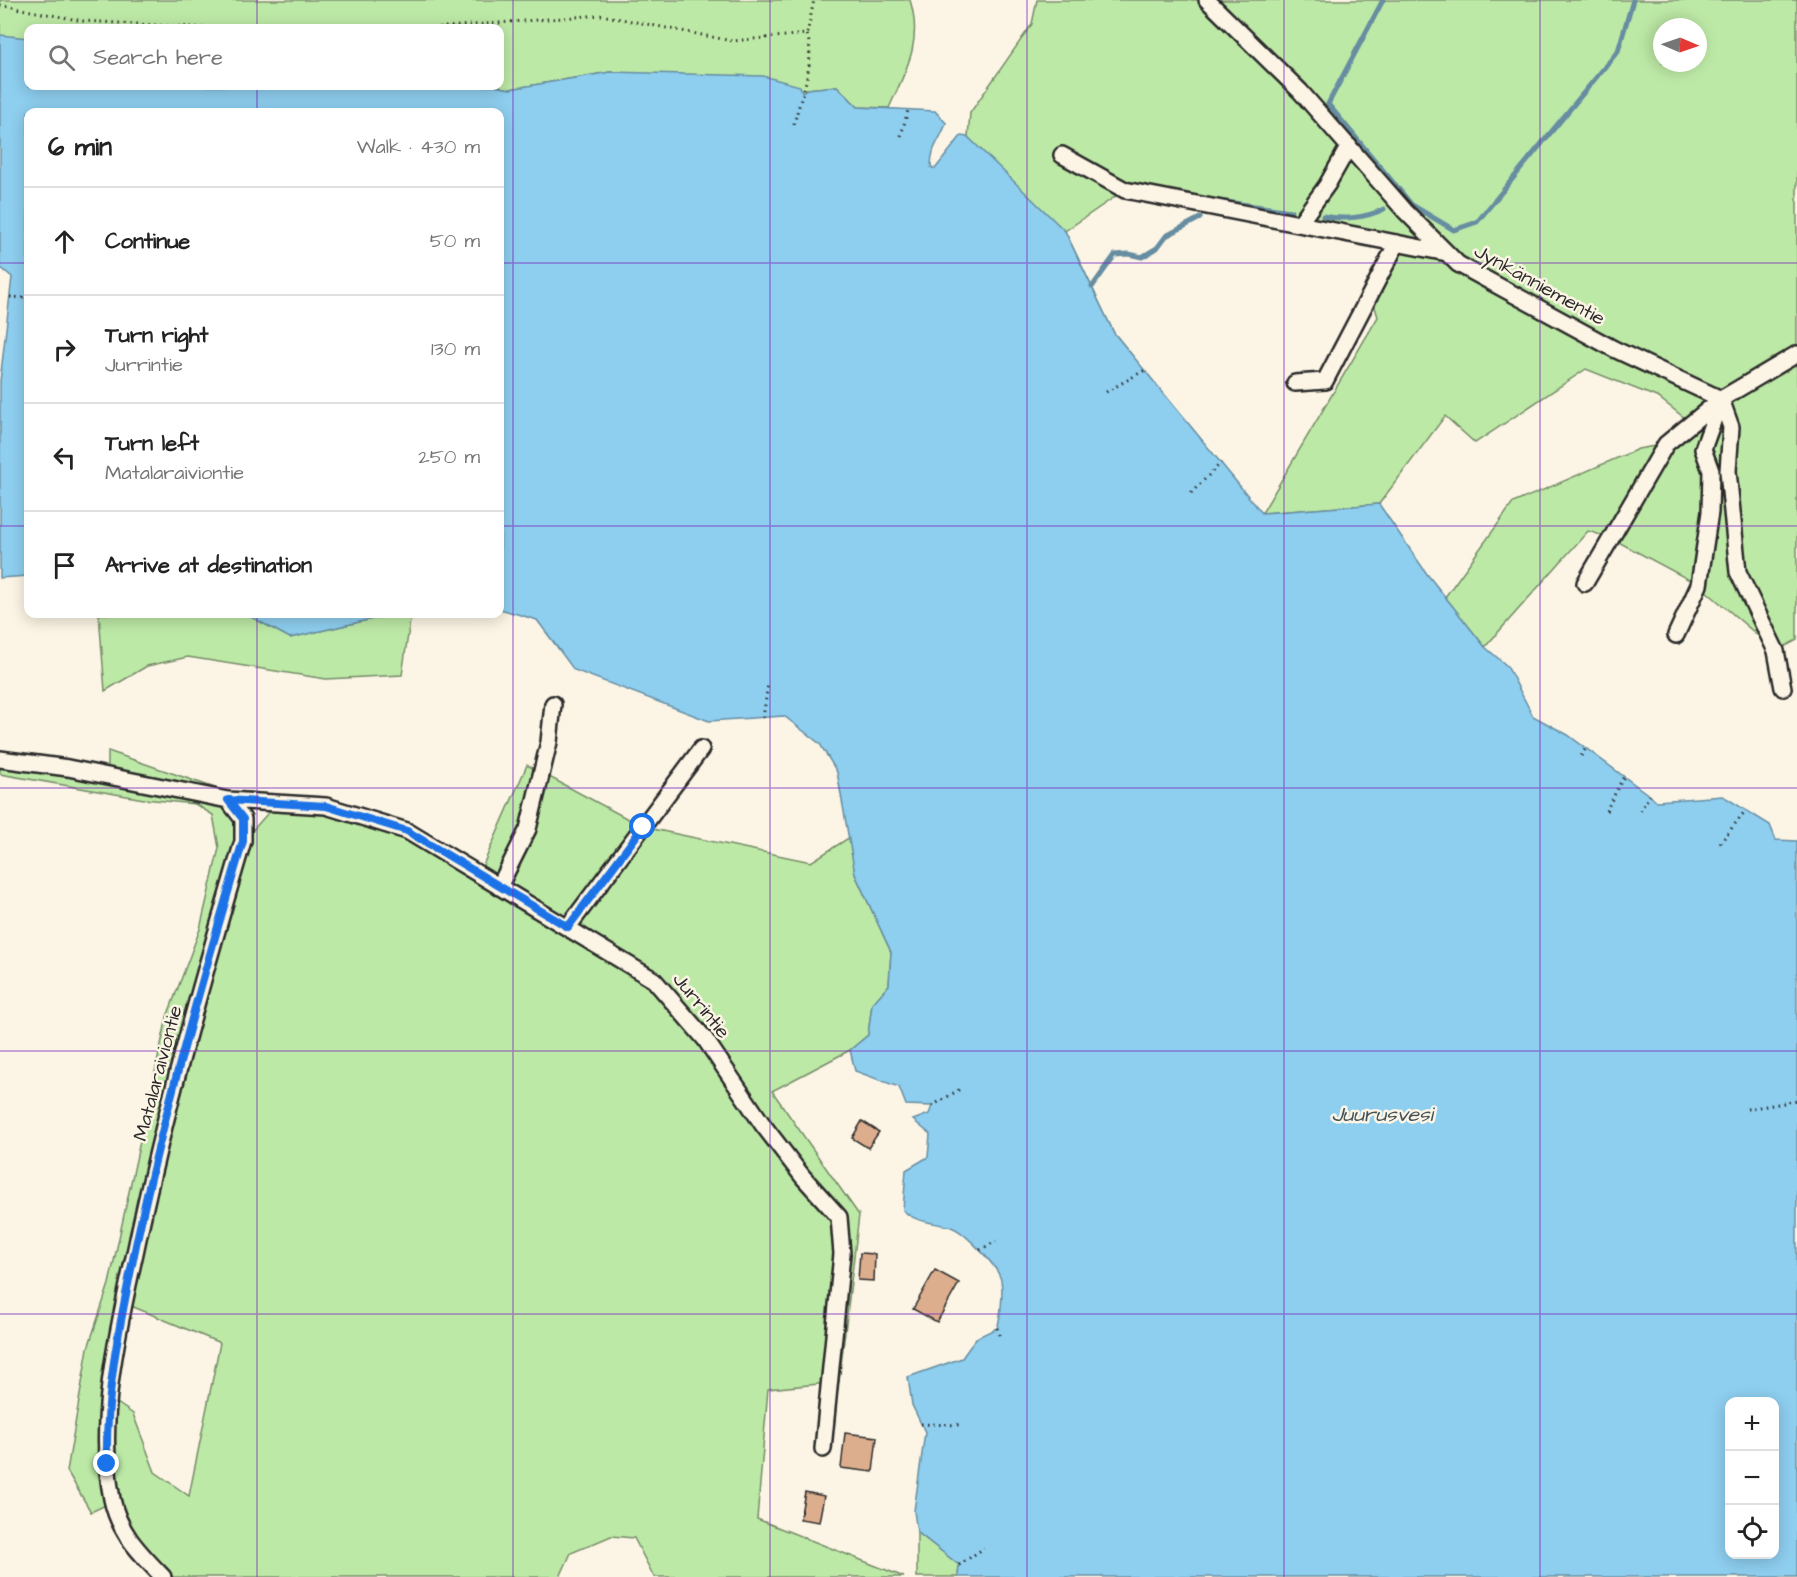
<!DOCTYPE html>
<html lang="en">
<head>
<meta charset="utf-8">
<style>
	body { margin:0; font-family:"Architects Daughter",sans-serif; background:#f2f2f2; color:#222 }
	.controls { position:absolute; right:18px; bottom:18px; display:grid; overflow:hidden; border-radius:12px; box-shadow:0 3px 15px #0003 }
	.controls button { width:54px; height:54px; display:grid; place-items:center; padding:0; border:0; border-bottom:2px solid #e0e0e0; background:#fff; color:#222; font:30px sans-serif }
	.compass { position:absolute; left:1653px; top:18px; width:54px; height:54px; border-radius:50%; background:#fff; box-shadow:0 3px 15px #0003; rotate:92deg }
	.stop { position:absolute; width:18px; height:18px; margin:-14px; border:4px solid #1a73e8; border-radius:50%; background:#fff }
	.stop.end { background:#1a73e8; border-color:#fff; box-shadow:0 2px 6px #0008 }
	.list { margin:0; padding:0; list-style:none }
	h2 { display:flex; justify-content:space-between; align-items:center; height:78px; margin:0; padding:0 24px; font-size:26px }
	h2 small { font-size:20px; font-weight:400; color:#767676 }
	.list li { display:grid; grid-template-columns:39px 1fr auto; gap:18px; align-items:center; box-sizing:border-box; height:108px; padding:0 24px; border-top:2px solid #e0e0e0 }
	.list b { display:block; font-size:22px; white-space:nowrap }
	.list p { margin:0; font-size:20px; white-space:nowrap; color:#767676 }
	.list em { font-size:20px; font-style:normal; color:#767676 }
	.icon { flex:none; width:33px; height:33px; fill:none; stroke:currentColor; stroke-width:2; stroke-linecap:round; stroke-linejoin:round }
	.map { position:relative; flex:none; width:1797px; height:1577px; overflow:hidden }
	.search { position:absolute; background:#fff; box-shadow:0 3px 15px #0003; left:24px; top:24px; width:480px; height:66px; display:flex; align-items:center; gap:15px; box-sizing:border-box; padding:0 21px; border-radius:12px; color:#767676; font-size:22px }
	.panel { position:absolute; background:#fff; box-shadow:0 3px 15px #0003; left:24px; top:108px; width:480px; height:510px; border-radius:12px }
	.map>svg:first-child { display:block }
	.green { fill:#bde9a6; stroke:#748a68; stroke-width:1.5; fill-rule:evenodd }
	.water { fill:#8eceef; stroke:#668da1; stroke-width:1.5; fill-rule:evenodd }
	.lines { fill:none; stroke-linecap:round; stroke-linejoin:round }
	.stream { stroke:#668da1; stroke-width:5 }
	.building { fill:#ddae8e; stroke:#2b2b2b; stroke-width:1.5 }
	.minor-casing { stroke:#2b2b2b; stroke-width:20 }
	.path { stroke:#2b2b2b; stroke-width:3; stroke-dasharray:1.5 4.5; stroke-linecap:butt }
	.minor { stroke:#fcf5e5; stroke-width:15 }
	.route { stroke:#1a73e8; stroke-width:8 }
	.grid { fill:none; stroke:#7b2cbf; stroke-width:1.5; stroke-opacity:0.55 }
	.labels { text-anchor:middle; stroke-width:5; stroke-linejoin:round; paint-order:stroke }
	.street-label { font-size:20px; fill:#2b2b2b; stroke:#fcf5e5 }
	.water-label { font-size:21px; font-style:italic; fill:#44545c; stroke:#fcf5e5 }
</style>
</head>
<body>
<div class="map">
<svg width="1797" height="1577" viewBox="0 0 1797 1577">
	<rect width="100%" height="100%" fill="#fcf5e5"/>
	<filter id="ink" filterUnits="userSpaceOnUse"><feTurbulence type="fractalNoise" baseFrequency=".0167" numOctaves="2"/><feDisplacementMap in="SourceGraphic" scale="12" xChannelSelector="R" yChannelSelector="G"/><feConvolveMatrix kernelMatrix="1 2 1 2 8 2 1 2 1" color-interpolation-filters="sRGB"/></filter>
	<g filter="url(#ink)">
		<path class="green" d="M0,0h910c13,42 -4,70 -21,108l-31,-1 -21,-21 -30,3 -5,3 -2,-2 -190,-18 -100,17 -16,-3h6v-58h-472v45l-28,17z
			M1037,0h760v640l-21,11 -77,-66 -88,-47 -23,-7 -103,116 -40,-50 68,-94 125,-54 28,-5 25,-21 -32,-25 -73,-29 -111,74 -30,-27 -66,88 -117,9 116,-196 -7,-23 26,-50 -272,-54 -60,41 49,102 17,21 -29,19 -134,-236 2,-24 62,-89zM1662,27h36v36h-36z
			M99,614h147l44,24 104,-24h17l-9,61 -76,4 -138,-22 -41,9 -42,25z
			M108,751l107,37 13,12 16,40 23,-26 17,-10 123,27 68,41 8,-7 44,-100 116,62 168,35 39,-25 5,37 36,78 -2,33 -17,19 -4,31 -18,15 -78,41 87,124 -20,167 -71,7 -11,130 147,58h-250l-20,-39 -23,-2 -40,17 -11,24h-397l-51,-75 -21,10 -24,-41 21,-123 21,-64 58,-267 33,-88 19,-81 -6,-33 -18,-11 -51,-5 -144,-25v-15l108,17zM124,1303l96,40 -31,153 -34,-24 -22,-58 -23,-16z
			M917,1532l42,33 -1,12h-41z"/>
		<path class="water" d="M0,35l28,3v48h466l16,3 100,-17 153,4 37,10 2,6 5,-3 30,-3 21,21 77,4 11,12c-6,19 -15,22 -15,44l4,2 26,-33 7,1 97,94 49,102 148,180 117,-9 48,70 58,73 22,19 26,50 35,19 89,66 66,-5 47,29 6,15 21,1v736h-839l1,-12 -42,-33 -3,-21 11,-79 -13,-27 -4,-28 54,-19 14,-20 21,-10c4,-11 7,-41 3,-51 -5,-13 -36,-46 -49,-50 -17,-5 -36,-4 -48,-17l3,-40 22,-13 2,-23 -17,-14 16,-6 3,-8 -26,-1 -7,-18 -44,-16 -5,-21 18,-15 4,-31 17,-19 2,-33 -36,-78 -18,-102 -17,-28 -36,-28 -75,5 -135,-51 -37,-50 -37,-11v-497h-472v464l-28,2v-197l12,-104 -12,-10zM1730,1402h44v152h-44z
			M246,614h148l-104,24z"/>
		<g class="lines">
			<path class="stream" d="M1383,0l-55,104 84,101 42,25 23,-8 141,-171 15,-51
				M1219,201l72,10
				M1323,216c20,4 43,2 61,-7
				M1092,287l23,-32 14,-1 13,3 15,-9 9,-12 34,-18"/>
		</g>
		<path class="building" d="M862,1121l17,11 -11,16 -16,-10z
			M860,1253l15,1 -1,27 -16,-1z
			M935,1270l24,13 -22,39 -24,-13z
			M845,1433l32,4 -4,35 -32,-4z
			M805,1492l19,4 -5,26 -19,-3z"/>
		<g class="lines">
			<defs>
				<path id="minor" d="M1207,0l93,91 105,120 53,53 156,85 107,50 76,-45
					M1062,155l63,35 322,63
					M1299,224l28,-39 22,-39
					M1295,383l30,-2 72,-138
					M1721,399l10,28 -3,44 10,101 38,79 7,37
					M1585,583l81,-139 55,-45
					M1676,635l23,-50 11,-73 1,-41 -8,-22 18,-50
					M0,759l68,9 160,32 15,19v22c-40,136 -79,273 -108,412 -17,77 -39,168 -23,246 7,34 28,54 51,78
					M228,800l98,6 81,25 247,149 51,59 58,86 40,52 36,40 3,37 -19,195
					M499,887l29,-58 21,-87 4,-38
					M568,927l133,-178"/>
			</defs>
			<use href="#minor" class="minor-casing"/>
			<path class="path" d="M0,5l83,16 125,7
				M433,28l168,-13 131,26 75,-7 7,-34
				M794,124c7,-29 22,-61 13,-90
				M901,136l7,-26
				M10,297l18,1
				M1106,392l39,-22
				M1191,493l30,-30
				M763,718l5,-34
				M1581,756l5,-8
				M1606,811l18,-35
				M1640,811l10,-16
				M1720,843l26,-33
				M932,1106l30,-18
				M1747,1109l50,-8
				M980,1250l16,-9
				M997,1328l3,10
				M921,1424l42,1
				M959,1565l25,-17"/>
			<use href="#minor" class="minor"/>
		</g>
	</g>
	<g class="lines" filter="url(#ink)">
		<path class="route" d="M107,1464c-2,-76 15,-150 30,-224 29,-135 67,-267 106,-399v-22l-15,-19 98,6 81,25 161,96 75,-100"/>
	</g>
	<path class="grid" d="M257,0v28M513,0v1577M770,0v1577M1027,0v1577M1284,0v1577M1540,0v1577M257,86v26M0,263h28M500,263h1297M0,526h28M500,526h1297M257,614v963M0,788h1797M0,1051h1797M0,1314h1797"/>
	<g class="labels">
		<g class="street-label">
			<text transform="translate(1540 284) rotate(29)" y="7">Jynkänniementie</text>
			<text transform="translate(702 1005) rotate(51)" y="7">Jurrintie</text>
			<text transform="translate(157 1073) rotate(-75)" y="7">Matalaraiviontie</text>
		</g>
		<g class="water-label">
			<text x="1382" y="1121">Juurusvesi</text>
		</g>
	</g>
</svg>
<div class="controls">
<button>+</button>
<button>−</button>
<button><svg class="icon" aria-label="locate" viewBox="0 0 24 24"><circle cx="12" cy="12" r="6"/><path d="M12 2v4M12 18v4M2 12h4M18 12h4"/></svg></button>
</div>
<svg class="compass" viewBox="-18 -18 36 36"><path d="M0-13l5 13h-10z" fill="#e53935"/><path d="M0 13l5-13h-10z" fill="#767676"/></svg>
<div class="stop" style="left:643px;top:827px"></div>
<div class="stop end" style="left:107px;top:1464px"></div>
<div class="search"><svg class="icon" aria-label="search" viewBox="0 0 24 24"><circle cx="10" cy="10" r="6"/><path d="M15 15l6 6"/></svg>Search here</div>
<section class="panel">
<h2>6 min<small>Walk · 430 m</small></h2>
<ul class="list">
<li><svg class="icon" aria-label="ahead" viewBox="0 0 24 24"><path d="M12 20V5M6 11l6-6 6 6"/></svg><div><b>Continue</b></div><em>50 m</em></li>
<li><svg class="icon" aria-label="right" viewBox="0 0 24 24"><path d="M7 20v-9h11M14 6l5 5-5 5"/></svg><div><b>Turn right</b><p>Jurrintie</p></div><em>130 m</em></li>
<li><svg class="icon" aria-label="left" viewBox="0 0 24 24"><path d="M17 20v-9H6M10 6l-5 5 5 5"/></svg><div><b>Turn left</b><p>Matalaraiviontie</p></div><em>250 m</em></li>
<li><svg class="icon" aria-label="arrive" viewBox="0 0 24 24"><path d="M6 21V4h12l-3 4 3 4H6"/></svg><div><b>Arrive at destination</b></div></li>
</ul>
</section>
</div>
</body>
</html>
